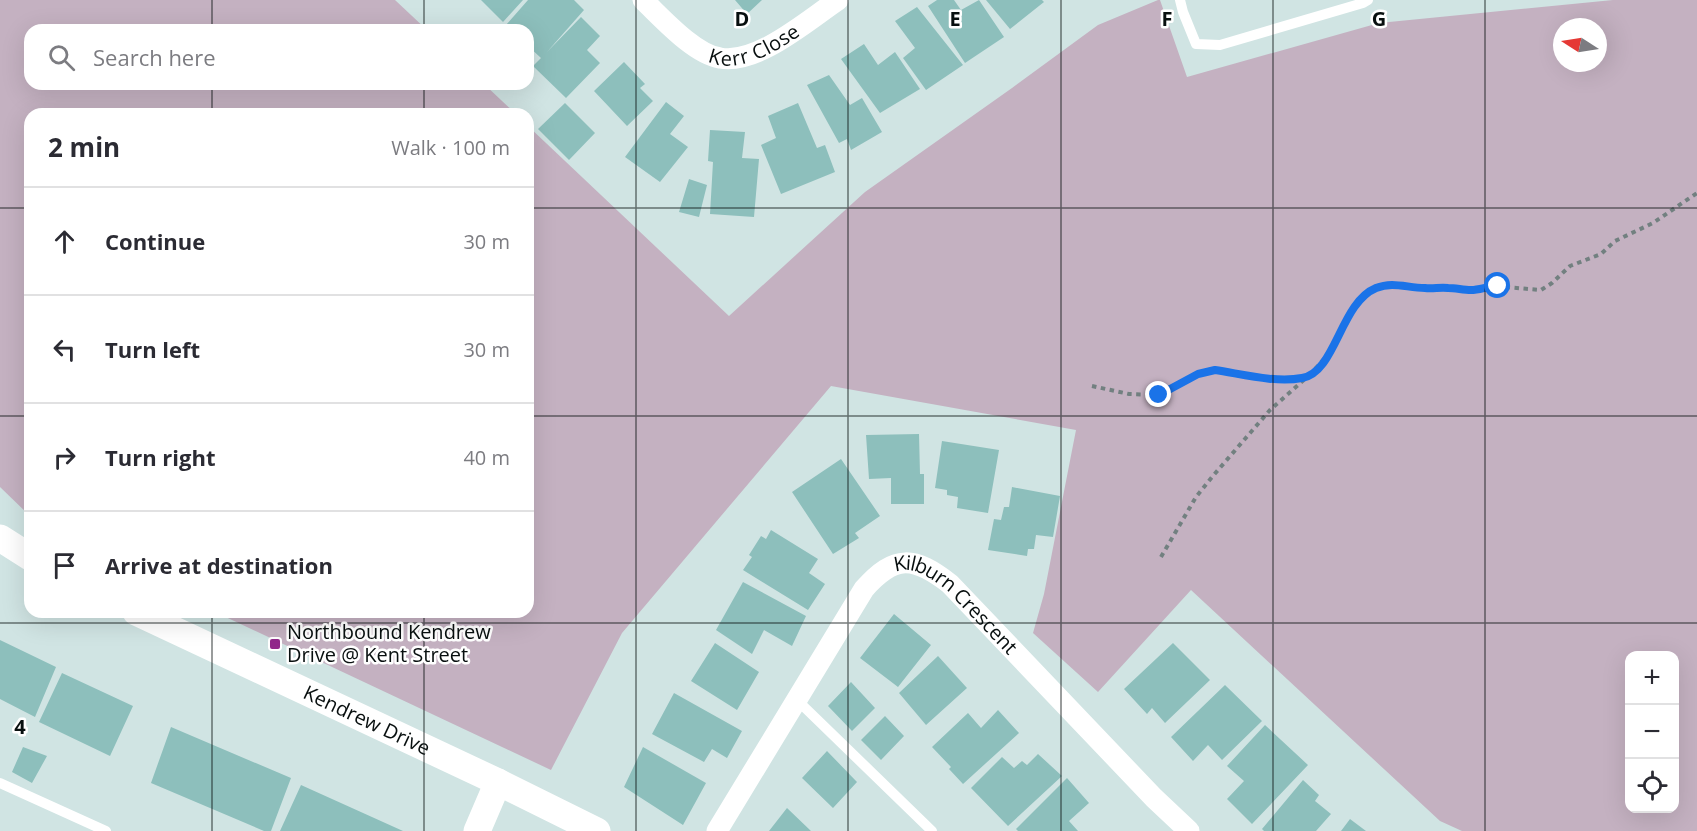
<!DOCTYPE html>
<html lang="en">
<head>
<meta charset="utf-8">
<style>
	body { margin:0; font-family:"Open Sans",sans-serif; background:#f2f2f3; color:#2b2b33 }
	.controls { position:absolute; right:18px; bottom:18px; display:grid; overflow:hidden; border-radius:12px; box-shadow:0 6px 24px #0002 }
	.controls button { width:54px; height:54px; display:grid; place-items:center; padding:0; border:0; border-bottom:2px solid #e1e1e2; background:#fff; color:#2b2b33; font:30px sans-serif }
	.compass { position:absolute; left:1553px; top:18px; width:54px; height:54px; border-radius:50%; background:#fff; box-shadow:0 6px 24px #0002; rotate:282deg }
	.stop { position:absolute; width:18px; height:18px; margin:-14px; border:4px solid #1a73e8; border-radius:50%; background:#fff }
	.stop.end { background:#1a73e8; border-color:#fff; box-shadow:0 2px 6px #0008 }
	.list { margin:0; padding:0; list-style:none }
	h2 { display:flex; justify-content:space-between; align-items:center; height:78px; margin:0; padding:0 24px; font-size:26px }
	h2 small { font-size:20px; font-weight:400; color:#7c7c81 }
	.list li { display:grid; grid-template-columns:39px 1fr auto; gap:18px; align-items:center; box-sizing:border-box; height:108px; padding:0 24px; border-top:2px solid #e1e1e2 }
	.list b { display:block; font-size:22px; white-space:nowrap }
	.list em { font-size:20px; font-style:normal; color:#7c7c81 }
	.icon { flex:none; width:33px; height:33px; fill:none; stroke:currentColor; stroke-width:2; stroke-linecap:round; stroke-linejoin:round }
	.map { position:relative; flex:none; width:1697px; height:831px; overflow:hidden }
	.search { position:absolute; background:#fff; box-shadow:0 6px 24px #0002; left:24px; top:24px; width:510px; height:66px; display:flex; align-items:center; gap:15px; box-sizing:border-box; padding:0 21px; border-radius:18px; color:#7c7c81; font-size:22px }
	.panel { position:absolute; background:#fff; box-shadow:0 6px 24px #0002; left:24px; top:108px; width:510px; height:510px; border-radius:18px }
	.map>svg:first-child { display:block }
	.green { fill:#c4b1c1; fill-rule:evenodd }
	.building { fill:#8dbfbc }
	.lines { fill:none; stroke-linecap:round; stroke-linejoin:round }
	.path { stroke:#728080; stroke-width:4; stroke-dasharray:4.5 4.5; stroke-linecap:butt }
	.service { stroke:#fff; stroke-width:10 }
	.minor { stroke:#fff; stroke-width:21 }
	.tertiary { stroke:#fff; stroke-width:27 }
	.route { stroke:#1a73e8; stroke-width:8 }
	.grid { fill:none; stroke:#080f0f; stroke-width:1.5; stroke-opacity:0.55 }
	.poi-dot { fill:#92288b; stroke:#fff; stroke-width:2 }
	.labels { text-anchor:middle; stroke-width:5; stroke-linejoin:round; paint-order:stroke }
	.street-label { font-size:20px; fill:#080f0f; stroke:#fff }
	.poi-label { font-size:20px; fill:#080f0f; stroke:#fff; text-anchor:start }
	.grid-label { font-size:20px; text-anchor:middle; font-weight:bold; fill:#080f0f; stroke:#fff; stroke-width:5; stroke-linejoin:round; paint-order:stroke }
</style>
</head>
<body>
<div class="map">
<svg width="1697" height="831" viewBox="0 0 1697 831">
	<rect width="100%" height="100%" fill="#d0e4e3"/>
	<path class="green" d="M0,0h395l32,30h-397v54h454l32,30h-486v402l-30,-29z
		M1158,0h2l27,77 192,-54 234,-23h84v831h-235l-22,-10 -249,-231 -93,102 -65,-59 11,-39 32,-164 -245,-44 -209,247 -71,137 -336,-158h313v-486l201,190 136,-124 147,-104 86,-63zM1562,27h36v36h-36zM1630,656h44v152h-44z"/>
	<path class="building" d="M481,0h42l-20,22z
		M528,0h46l10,10 -37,42 34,-35 19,19 -13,14 13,13 -34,35 -33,-32 8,-8 -13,-12v-16h-17l-5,-5z
		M735,0h27l-15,14z
		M937,0h17l7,10 18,-10 25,37 -39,26 -37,-57z
		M986,0h56l2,2 -34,27z
		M917,7l46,58 -37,25 -23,-32 12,-10 -20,-27z
		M864,44l14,21 17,-13 25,37 -40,24 -39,-54z
		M624,62l21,22 -5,4 13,13 -26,25 -33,-35z
		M829,75l21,30 12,-7 20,34 -31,18 -4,-11 -8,4 -32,-58z
		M666,102l18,14 -14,18 18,13 -28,35 -35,-25z
		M565,103l30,30 -26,27 -31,-31z
		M798,103l19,45 8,-3 10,27 -54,22 -20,-49 15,-7 -8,-22z
		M710,130l35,2 -3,26 17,1 -5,58 -44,-3 3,-52 -5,-1z
		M689,179l18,6 -8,32 -20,-5z
		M919,434l1,40h4v30h-33v-26l-22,1 -3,-44z
		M942,441l57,9 -11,63 -31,-5 1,-11 -11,-2v-5l-12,-2z
		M841,459l39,57 -25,17 4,5 -26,16 -41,-62z
		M1012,487l48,9 -7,41 -17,-2 -2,14h-6l-1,7 -39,-6 6,-31 7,1 3,-13h5z
		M771,530l47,29 -9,14 16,11 -17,26 -65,-40 9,-13 -3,-2 12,-19 5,3z
		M743,582l63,34 -14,30 -28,-16 -12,24 -36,-24z
		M894,614l37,31 -33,42 -38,-29z
		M0,640l56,27 -21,50 -35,-18z
		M715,643l44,29 -22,38 -46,-29z
		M1173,643l37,37 -45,43 -13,-15 -5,6 -23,-25z
		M938,656l29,32 -41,37 -27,-32z
		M62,673l71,33 -23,50 -71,-34z
		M851,682l24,26 -23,23 -24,-25z
		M1225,685l37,36 -40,39 -14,-15 -15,16 -22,-24z
		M674,693l68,38 -15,27 -15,-9 -8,13 -52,-28z
		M998,710l21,23 -56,51 -14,-15 2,-2 -19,-20 36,-34 13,15z
		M885,716l19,20 -23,24 -20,-20z
		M1265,725l43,40 -56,59 -25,-25 17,-18 -17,-15z
		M171,727l120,51 -20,53h-7l-113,-48z
		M23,747l24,9 -15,27 -20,-11z
		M643,747l63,36 -23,42 -59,-38z
		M827,751l30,31 -24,26 -31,-30z
		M1038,754l24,22 -54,50 -37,-38 31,-31 12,11 8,-7 5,4z
		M1067,778l22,25 -20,18 9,10h-60l-2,-2z
		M1303,780l16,15 -4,6 16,13 -15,17h-52l-2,-2z
		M301,785l102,46h-123z
		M787,808l24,23h-42z
		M1350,819l16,12h-25z"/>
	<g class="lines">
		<path class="path" d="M1092,386l37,8 30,1 47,-24 9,-1 53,8 24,1 17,-3 22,-25 14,-30 22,-28 7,-4 21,-5 32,4 16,-1 30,4 20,-5 48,4 11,-7 18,-17 31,-12 14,-13 38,-18 44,-30
			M1161,557l35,-60 16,-20 58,-67 35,-31"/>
		<path class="service" d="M1180,0l3,12 13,32 24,1 143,-42 5,-3
			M797,700l135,131
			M0,783l106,48"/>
		<g class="minor">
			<path id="s1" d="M643,0c19,18 51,54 77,58 37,7 88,-38 118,-58"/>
			<path id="s2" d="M717,831l147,-242c31,-35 50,-33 86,-5l204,214 35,33"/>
		</g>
		<g class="tertiary">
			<path d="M0,538l30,19"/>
			<path id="s3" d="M136,612l362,170 99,49"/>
			<path d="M477,831l21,-49"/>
		</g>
	</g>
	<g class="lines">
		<path class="route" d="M1159,395l39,-21 17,-4c27,4 60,13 87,8 34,-6 38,-75 74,-90 17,-7 31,0 49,0 8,1 15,-1 23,0 8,0 15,2 23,2 9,0 17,-4 27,-4"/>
	</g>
	<path class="grid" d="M212,0v30M424,0v30M636,0v831M848,0v831M1061,0v831M1273,0v831M1485,0v831M212,84v30M424,84v30M0,208h30M528,208h1169M0,416h30M528,416h1169M212,612v219M424,612v219M0,623h1697"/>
	<rect class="poi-dot" x="269" y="638" width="12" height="12" rx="3"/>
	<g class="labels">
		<g class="street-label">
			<text dy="7" stroke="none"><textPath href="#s1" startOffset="134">Kerr Close</textPath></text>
			<text dy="7" stroke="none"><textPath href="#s2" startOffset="399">Kilburn Crescent</textPath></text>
			<text dy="7" stroke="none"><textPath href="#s3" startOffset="255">Kendrew Drive</textPath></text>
		</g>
		<g class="poi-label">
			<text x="287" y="639">Northbound Kendrew<tspan x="287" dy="23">Drive @ Kent Street</tspan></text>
		</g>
	</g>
	<g class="grid-label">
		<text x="742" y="26">D</text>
		<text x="955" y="26">E</text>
		<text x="1167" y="26">F</text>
		<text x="1379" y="26">G</text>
		<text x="20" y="734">4</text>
	</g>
</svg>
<div class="controls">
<button>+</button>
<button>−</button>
<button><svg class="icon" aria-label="locate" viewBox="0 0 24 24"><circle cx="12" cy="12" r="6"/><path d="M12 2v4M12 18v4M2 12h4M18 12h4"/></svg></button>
</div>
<svg class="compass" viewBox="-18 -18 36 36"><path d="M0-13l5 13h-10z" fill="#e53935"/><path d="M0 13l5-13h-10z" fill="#7c7c81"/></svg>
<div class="stop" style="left:1498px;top:286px"></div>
<div class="stop end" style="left:1159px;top:395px"></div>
<div class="search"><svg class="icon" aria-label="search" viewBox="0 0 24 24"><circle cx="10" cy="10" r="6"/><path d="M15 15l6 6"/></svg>Search here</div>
<section class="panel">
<h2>2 min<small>Walk · 100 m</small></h2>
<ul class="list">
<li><svg class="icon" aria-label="ahead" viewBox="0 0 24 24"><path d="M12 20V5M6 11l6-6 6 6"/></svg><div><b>Continue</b></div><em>30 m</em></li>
<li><svg class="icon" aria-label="left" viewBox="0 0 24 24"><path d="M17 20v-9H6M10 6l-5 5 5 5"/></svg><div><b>Turn left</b></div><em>30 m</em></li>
<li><svg class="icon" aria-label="right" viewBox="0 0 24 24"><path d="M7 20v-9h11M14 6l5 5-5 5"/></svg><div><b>Turn right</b></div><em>40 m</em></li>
<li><svg class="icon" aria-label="arrive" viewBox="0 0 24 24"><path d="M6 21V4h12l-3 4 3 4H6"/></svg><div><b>Arrive at destination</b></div></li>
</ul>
</section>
</div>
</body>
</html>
